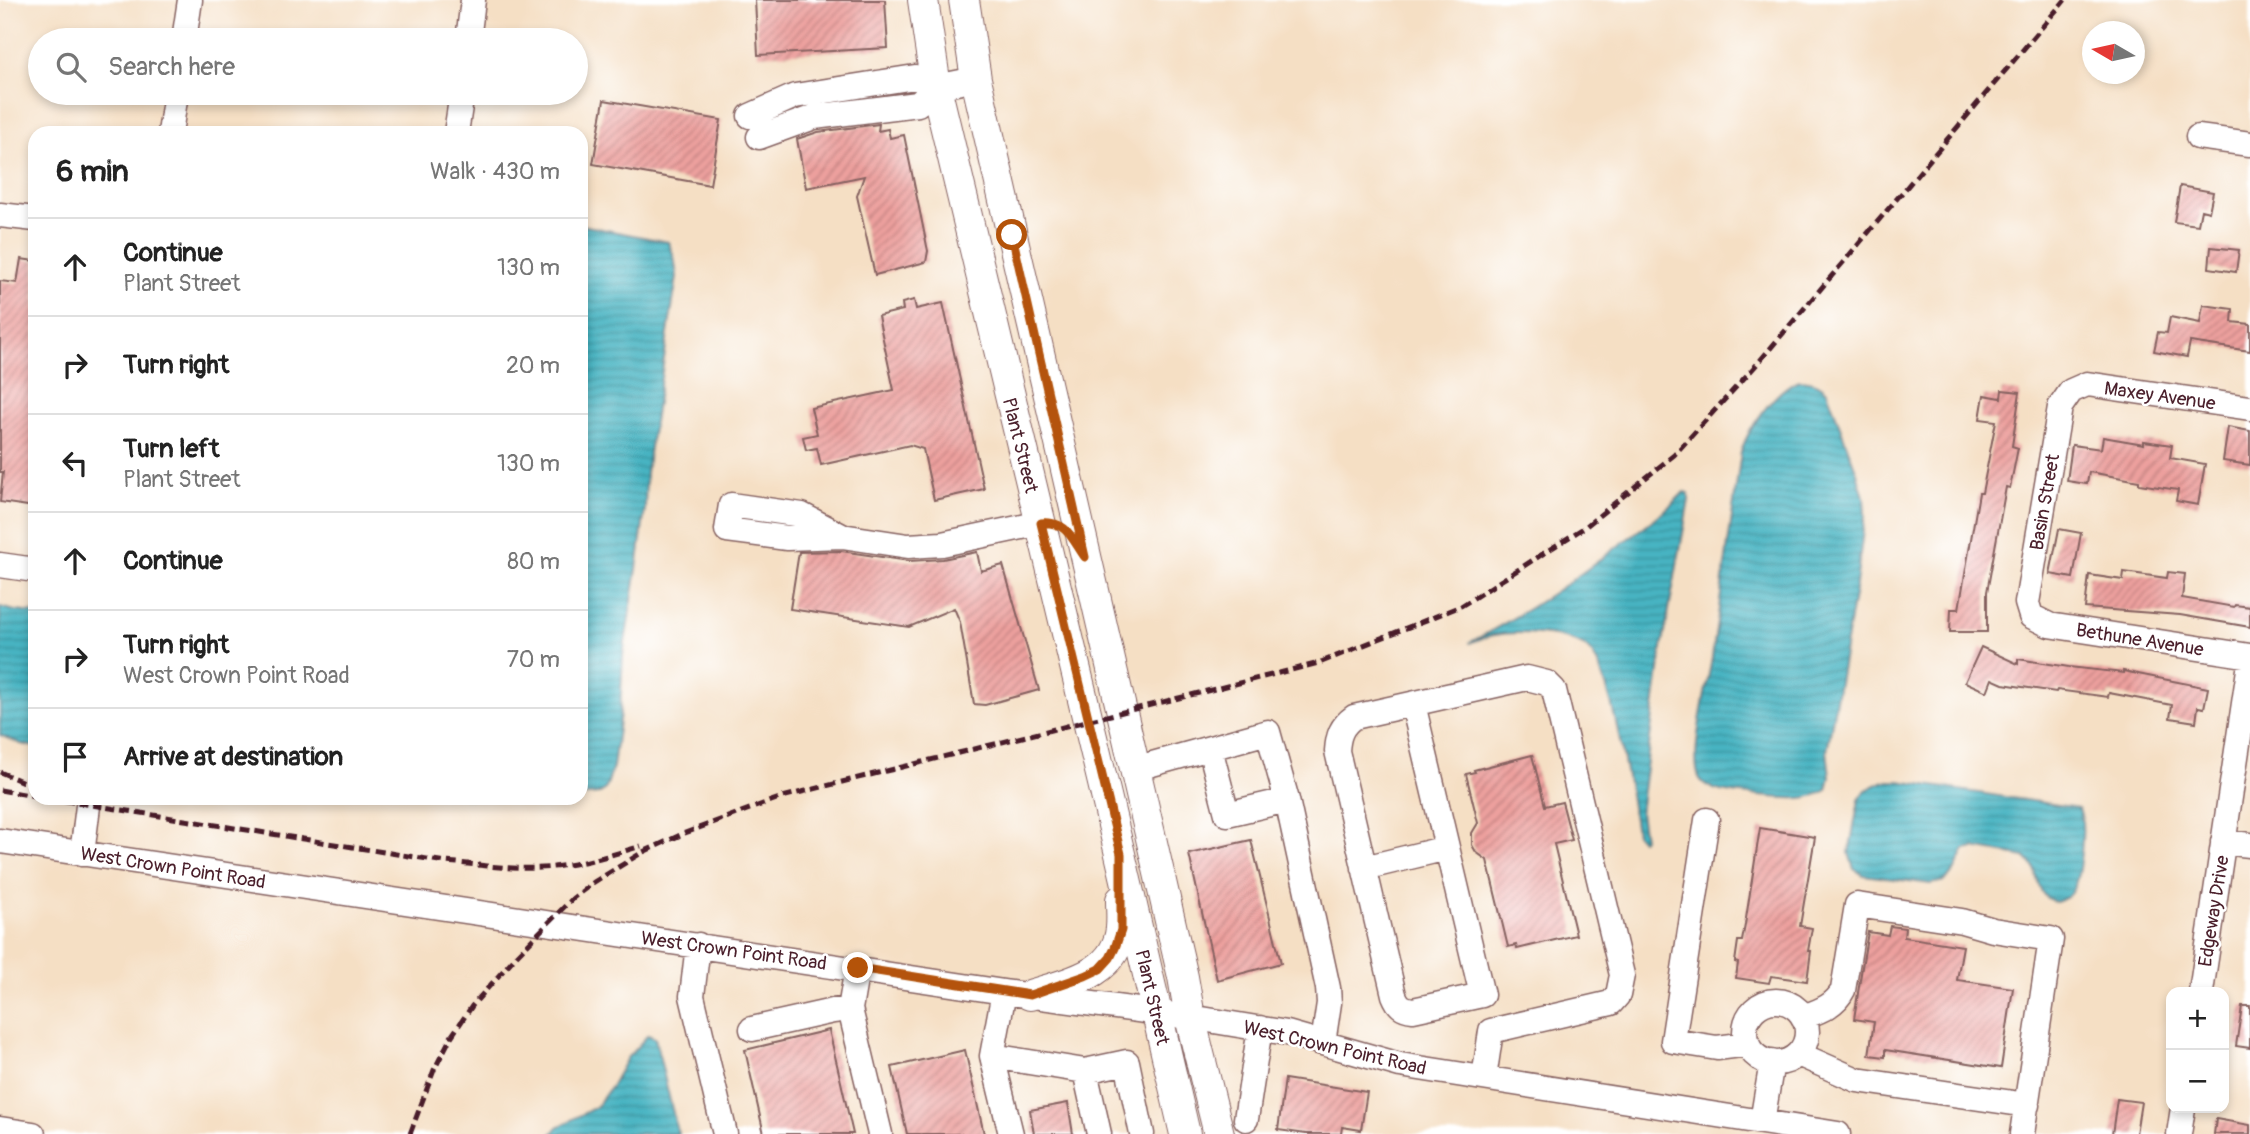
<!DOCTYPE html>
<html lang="en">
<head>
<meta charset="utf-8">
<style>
	body { margin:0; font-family:Pangolin,sans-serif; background:#f2f2f2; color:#222 }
	.controls { position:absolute; right:21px; bottom:21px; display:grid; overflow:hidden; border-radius:14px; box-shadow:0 4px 10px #0003 }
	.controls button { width:63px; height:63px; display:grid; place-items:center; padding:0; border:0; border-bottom:2px solid #e0e0e0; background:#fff; color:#222; font:35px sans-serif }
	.compass { position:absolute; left:2082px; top:21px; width:63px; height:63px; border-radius:50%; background:#fff; box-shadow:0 4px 10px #0003; rotate:279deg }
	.stop { position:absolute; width:21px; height:21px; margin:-16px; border:5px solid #b45309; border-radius:50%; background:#fff }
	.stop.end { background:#b45309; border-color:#fff; box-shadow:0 2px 7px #0008 }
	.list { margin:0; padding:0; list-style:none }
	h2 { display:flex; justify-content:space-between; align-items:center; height:91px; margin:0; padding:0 28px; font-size:30px }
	h2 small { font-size:23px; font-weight:400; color:#767676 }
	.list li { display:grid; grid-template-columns:46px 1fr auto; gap:21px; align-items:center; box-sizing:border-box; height:98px; padding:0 28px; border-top:2px solid #e0e0e0 }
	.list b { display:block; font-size:26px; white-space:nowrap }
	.list p { margin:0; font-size:23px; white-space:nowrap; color:#767676 }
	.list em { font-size:23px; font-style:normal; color:#767676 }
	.icon { flex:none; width:38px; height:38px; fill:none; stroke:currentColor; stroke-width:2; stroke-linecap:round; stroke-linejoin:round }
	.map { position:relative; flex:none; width:2250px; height:1134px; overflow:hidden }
	.search { position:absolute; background:#fff; box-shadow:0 4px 10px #0003; left:28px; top:28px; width:560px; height:77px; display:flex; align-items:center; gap:18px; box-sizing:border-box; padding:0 24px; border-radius:38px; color:#767676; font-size:26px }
	.panel { position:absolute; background:#fff; box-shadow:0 4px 10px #0003; left:28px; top:126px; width:560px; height:679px; border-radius:21px }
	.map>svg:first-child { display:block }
	.water { fill:url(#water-rules); stroke:#486a76; stroke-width:2 }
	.building { fill:url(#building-hatch) }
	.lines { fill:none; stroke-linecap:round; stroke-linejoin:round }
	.minor-casing { stroke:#866261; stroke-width:27 }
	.major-casing { stroke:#866261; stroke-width:32 }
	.minor { stroke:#fff; stroke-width:24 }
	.major { stroke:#fff; stroke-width:30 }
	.rail { stroke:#4a1f2b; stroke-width:5; stroke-dasharray:10 5; stroke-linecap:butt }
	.route { stroke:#b45309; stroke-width:9 }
	.labels { text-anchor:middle; stroke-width:5; stroke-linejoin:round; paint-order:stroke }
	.street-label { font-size:19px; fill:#4a1f2b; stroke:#fff }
</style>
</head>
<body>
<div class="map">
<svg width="2250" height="1134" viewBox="0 0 2250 1134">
	<defs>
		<pattern id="water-rules" width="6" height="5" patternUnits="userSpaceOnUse" patternTransform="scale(1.75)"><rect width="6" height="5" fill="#46b4c2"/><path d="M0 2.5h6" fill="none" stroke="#3c929e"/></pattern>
		<pattern id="building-hatch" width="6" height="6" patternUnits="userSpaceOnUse" patternTransform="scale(1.75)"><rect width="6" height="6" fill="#eda09e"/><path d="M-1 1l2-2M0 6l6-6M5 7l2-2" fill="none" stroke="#c28281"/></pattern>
	</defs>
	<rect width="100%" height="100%" fill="#fff"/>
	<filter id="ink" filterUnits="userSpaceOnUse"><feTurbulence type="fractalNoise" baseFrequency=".0143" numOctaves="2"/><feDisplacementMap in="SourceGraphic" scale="14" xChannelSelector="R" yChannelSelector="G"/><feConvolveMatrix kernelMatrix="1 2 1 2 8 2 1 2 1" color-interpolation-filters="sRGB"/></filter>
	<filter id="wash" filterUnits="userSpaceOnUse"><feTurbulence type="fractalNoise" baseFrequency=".00686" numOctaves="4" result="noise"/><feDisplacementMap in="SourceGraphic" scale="28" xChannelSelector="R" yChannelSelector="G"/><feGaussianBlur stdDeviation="1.57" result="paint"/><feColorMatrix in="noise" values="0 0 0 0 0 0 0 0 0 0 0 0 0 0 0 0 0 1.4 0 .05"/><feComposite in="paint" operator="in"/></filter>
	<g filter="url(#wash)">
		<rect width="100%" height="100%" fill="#f5dfc4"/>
		<path class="water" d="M581,225l87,17 6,14 3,21 -31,195 -1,37 -8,60 -14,86 -3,58 -7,54 -7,21 -7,6 -18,2z
			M1799,380c12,1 20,2 28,11l30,82 7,24 1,18 -9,69 -29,167 3,25 -3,14c-19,12 -45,8 -67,6 -16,-2 -51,-2 -60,-17 -12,-20 8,-95 12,-121 10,-68 19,-137 29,-206 7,-24 35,-63 58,-72z
			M1684,492l5,1v7l-27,148 -22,165 4,25 -3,2 -5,-6c-5,-36 -24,-163 -48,-185 -17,-16 -72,-18 -94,-14 -8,2 -17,5 -25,8 56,-29 107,-64 157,-103 20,-15 41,-29 58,-48z
			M0,607l15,4 20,2v134l-14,-3 -21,-9z
			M1884,781h15l179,27c9,11 2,68 -5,81 -4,8 -10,11 -17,13 -25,-7 -13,-32 -31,-45l-51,-9 -9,2 -12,23 -9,8 -13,3 -67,-9 -10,-6 -5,-16 10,-53 7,-10z
			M464,798h102l-23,3z
			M648,1035l7,3 23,96h-126l6,-7 38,-20 16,-22 15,-27z"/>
		<g id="blocks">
			<path class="building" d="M755,0h130l3,48 -130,7z
				M604,100l117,20 -11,65 -117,-21z
				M879,124l-1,7 10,-2 2,9 14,-3 24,116 -2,11 -51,13 -18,-79 7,-20 -58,12 -9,-49 21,-7z
				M2180,186l33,6 -4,20 -8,-2 -3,15 -24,-3z
				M2211,247l28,3 -3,22 -27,-4z
				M21,259l14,2v246l-35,-5 3,-30h-3v-191l17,2z
				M914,300l2,9 27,-6 41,186 -50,11 -11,-51 -13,-4 -89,20 -4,-17 -11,2 -3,-13 14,-3 -6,-26 83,-18 -16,-74 25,-6 -1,-7z
				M2203,305l30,4 -1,13 18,2v27l-60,-9 -3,15 -33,-6 4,-19 9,1 3,-16 30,6z
				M2002,390l18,2 -8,54 6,2 -8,40 -4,-1 -19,105v40h-37l1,-23h8l20,-116h3l14,-72 -16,-2 4,-24 17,3z
				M2228,427l22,4v34l-27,-4z
				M2103,437l41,7v-3l28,4 -2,13 35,6 -7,41 -22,-4 2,-11 -39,-6v-3l-50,-9 -2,12 -20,-3 5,-36 29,4z
				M2059,529l22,4 -8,45 -23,-4z
				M841,551l68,10 34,-2 34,-7 4,19 22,-6 36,125 -54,15 -11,-1 -14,-82 -6,-14 -45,19 -119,-18 9,-57z
				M2124,572l43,6 1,-6 17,2 -3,24 52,9 1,-2 15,2v20l-70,-12 -95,-7 4,-33 34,5z
				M1981,647l37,17v-5l51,8 54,6v-2l85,17 -4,20 -6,-1 -2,15 -26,-4 2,-13 -63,-12 -1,4 -51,-7 -1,2 -53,-8 -11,-5 -5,13 -22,-10z
				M1532,755l13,51 17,-4 10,38 -18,4 22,91 -59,14 -1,-4 -8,2 -21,-87 -11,-8 -4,-7v-12l6,-10 -12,-49 9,-2 -1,-2z
				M1760,828l55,9 -15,89 12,2 -4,23h3l-4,30 -36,-5 -2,7 -33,-5 2,-15 -3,-1 3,-21h4l3,-16z
				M1251,840l30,123 -64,17 -28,-126z
				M1890,926l15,2 -1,9 59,9 -6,34 56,8 -12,80 -116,-18v7l-16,-2 5,-33 -20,-3 8,-52 6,-35 20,3z
				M2242,1006h8v42l-14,-2z
				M829,1030l24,104h-89l-19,-84z
				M965,1050l19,84h-77l-15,-67z
				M1285,1079l82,13 -6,38 -19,-3 -1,7h-35l-28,-4z
				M2117,1099l24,3 -5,32h-24z
				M1068,1103l5,31h-39l-4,-24z
				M2216,1119l34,6v9h-36z"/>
		</g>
	</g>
	<g filter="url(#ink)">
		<use href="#blocks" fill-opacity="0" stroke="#866261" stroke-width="2"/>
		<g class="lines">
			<defs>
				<path id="minor" d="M184,40l6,-40
					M468,40l5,-40
					M750,116l45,-20 120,-19 21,10
					M170,133l6,-40
					M456,133l6,-40
					M759,137l55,-20 104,-13 18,-17 40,-8
					M2198,137l52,7
					M0,215l35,4
					M2250,408l-163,-24 -16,7 -11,16 -33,196 4,13 18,9 201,31
					M842,536l-40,-21 -71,-10 -4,25 60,8 55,-2 66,10 34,-2 99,-21
					M0,565l35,5
					M1413,704l69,291 -69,15c-11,-1 -15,-5 -19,-15l-57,-244c1,-15 4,-25 17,-34l173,-39 20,5 7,7 68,285 -4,20 -7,8 -120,28 -7,47
					M1210,748l17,66 60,-14
					M1134,769l134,-37 19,68 41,188 1,15 -6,40
					M1707,820l-34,221 44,7 31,-4
					M0,841l1004,151 186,25 97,16 113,32 438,69
					M2223,842l27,3
					M82,854l7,-56
					M1364,868l83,-20
					M698,945l-6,51 33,138
					M857,968l-7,41 30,125
					M1004,992l-12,64 19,78
					M2201,992l49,-329
					M1745 1032a31 31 0 1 1 62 0a31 31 0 1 1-62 0Z
					M1803,1017c16,-6 32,-11 40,-27l14,-85 105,16 31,9 58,9 -29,195
					M752,1029l81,-18 17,-2
					M1798,1054l59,26 170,25
					M992,1056l93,15 14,63
					M1085,1071l42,-9 15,72
					M1246,1119l14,-91
					M1762,1122l10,-60
					M0,1129l33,5
					M2179,1134l4,-26"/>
				<path id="major" d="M923,0l13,87 184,767 65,280
					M964,0l12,79 207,898 7,40 29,117
					M1030,995c37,-12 87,-20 91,-67 1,-10 0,-19 0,-28"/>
			</defs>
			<use href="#minor" class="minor-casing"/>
			<use href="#major" class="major-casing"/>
			<use href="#minor" class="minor"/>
			<use href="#major" class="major"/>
			<path class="rail" d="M0,772l35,15
				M0,790l35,6
				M48,798l398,64c37,3 78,10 115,4 28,-4 54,-12 80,-20
				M410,1134l24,-64 17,-33 21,-31 45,-51 56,-57 21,-16 49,-30 42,-19 97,-36 537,-134 142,-57 124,-79 89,-72 84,-92 307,-363"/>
		</g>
	</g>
	<g class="lines" filter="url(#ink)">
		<path class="route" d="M858,968l172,27 55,-19 15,-7 10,-11 5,-10 6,-18v-76l-80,-331c26,-2 30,14 44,34l-73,-322"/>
	</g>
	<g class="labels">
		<g class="street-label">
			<text transform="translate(2160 395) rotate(8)" y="7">Maxey Avenue</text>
			<text transform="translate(1021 445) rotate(76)" y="7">Plant Street</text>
			<text transform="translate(2044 502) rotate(-80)" y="7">Basin Street</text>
			<text transform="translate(2140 639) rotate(9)" y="7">Bethune Avenue</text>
			<text transform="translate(173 867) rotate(9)" y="7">West Crown Point Road</text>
			<text transform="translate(2213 911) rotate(-81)" y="7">Edgeway Drive</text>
			<text transform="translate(734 950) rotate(8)" y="7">West Crown Point Road</text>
			<text transform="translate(1153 997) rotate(77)" y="7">Plant Street</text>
			<text transform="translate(1335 1047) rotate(13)" y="7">West Crown Point Road</text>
		</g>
	</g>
</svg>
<div class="controls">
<button>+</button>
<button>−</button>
</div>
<svg class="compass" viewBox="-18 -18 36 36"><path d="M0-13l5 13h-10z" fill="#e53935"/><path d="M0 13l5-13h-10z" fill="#767676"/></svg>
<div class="stop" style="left:1012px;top:235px"></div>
<div class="stop end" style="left:858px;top:968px"></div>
<div class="search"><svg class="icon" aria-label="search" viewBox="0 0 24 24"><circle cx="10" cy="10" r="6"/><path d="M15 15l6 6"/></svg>Search here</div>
<section class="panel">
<h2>6 min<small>Walk · 430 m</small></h2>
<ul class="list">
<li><svg class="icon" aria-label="ahead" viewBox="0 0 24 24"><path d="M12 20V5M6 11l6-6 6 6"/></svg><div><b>Continue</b><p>Plant Street</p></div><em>130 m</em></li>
<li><svg class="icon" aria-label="right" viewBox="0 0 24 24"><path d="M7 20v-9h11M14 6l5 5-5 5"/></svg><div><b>Turn right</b></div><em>20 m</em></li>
<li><svg class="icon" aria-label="left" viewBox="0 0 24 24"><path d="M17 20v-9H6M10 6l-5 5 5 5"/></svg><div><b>Turn left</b><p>Plant Street</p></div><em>130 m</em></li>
<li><svg class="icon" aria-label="ahead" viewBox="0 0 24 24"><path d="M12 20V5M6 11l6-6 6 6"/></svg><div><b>Continue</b></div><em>80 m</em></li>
<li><svg class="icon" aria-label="right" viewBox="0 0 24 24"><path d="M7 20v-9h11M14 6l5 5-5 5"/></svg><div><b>Turn right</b><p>West Crown Point Road</p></div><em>70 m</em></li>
<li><svg class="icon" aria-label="arrive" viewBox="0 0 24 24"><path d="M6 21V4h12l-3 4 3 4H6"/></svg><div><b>Arrive at destination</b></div></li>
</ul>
</section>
</div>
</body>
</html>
